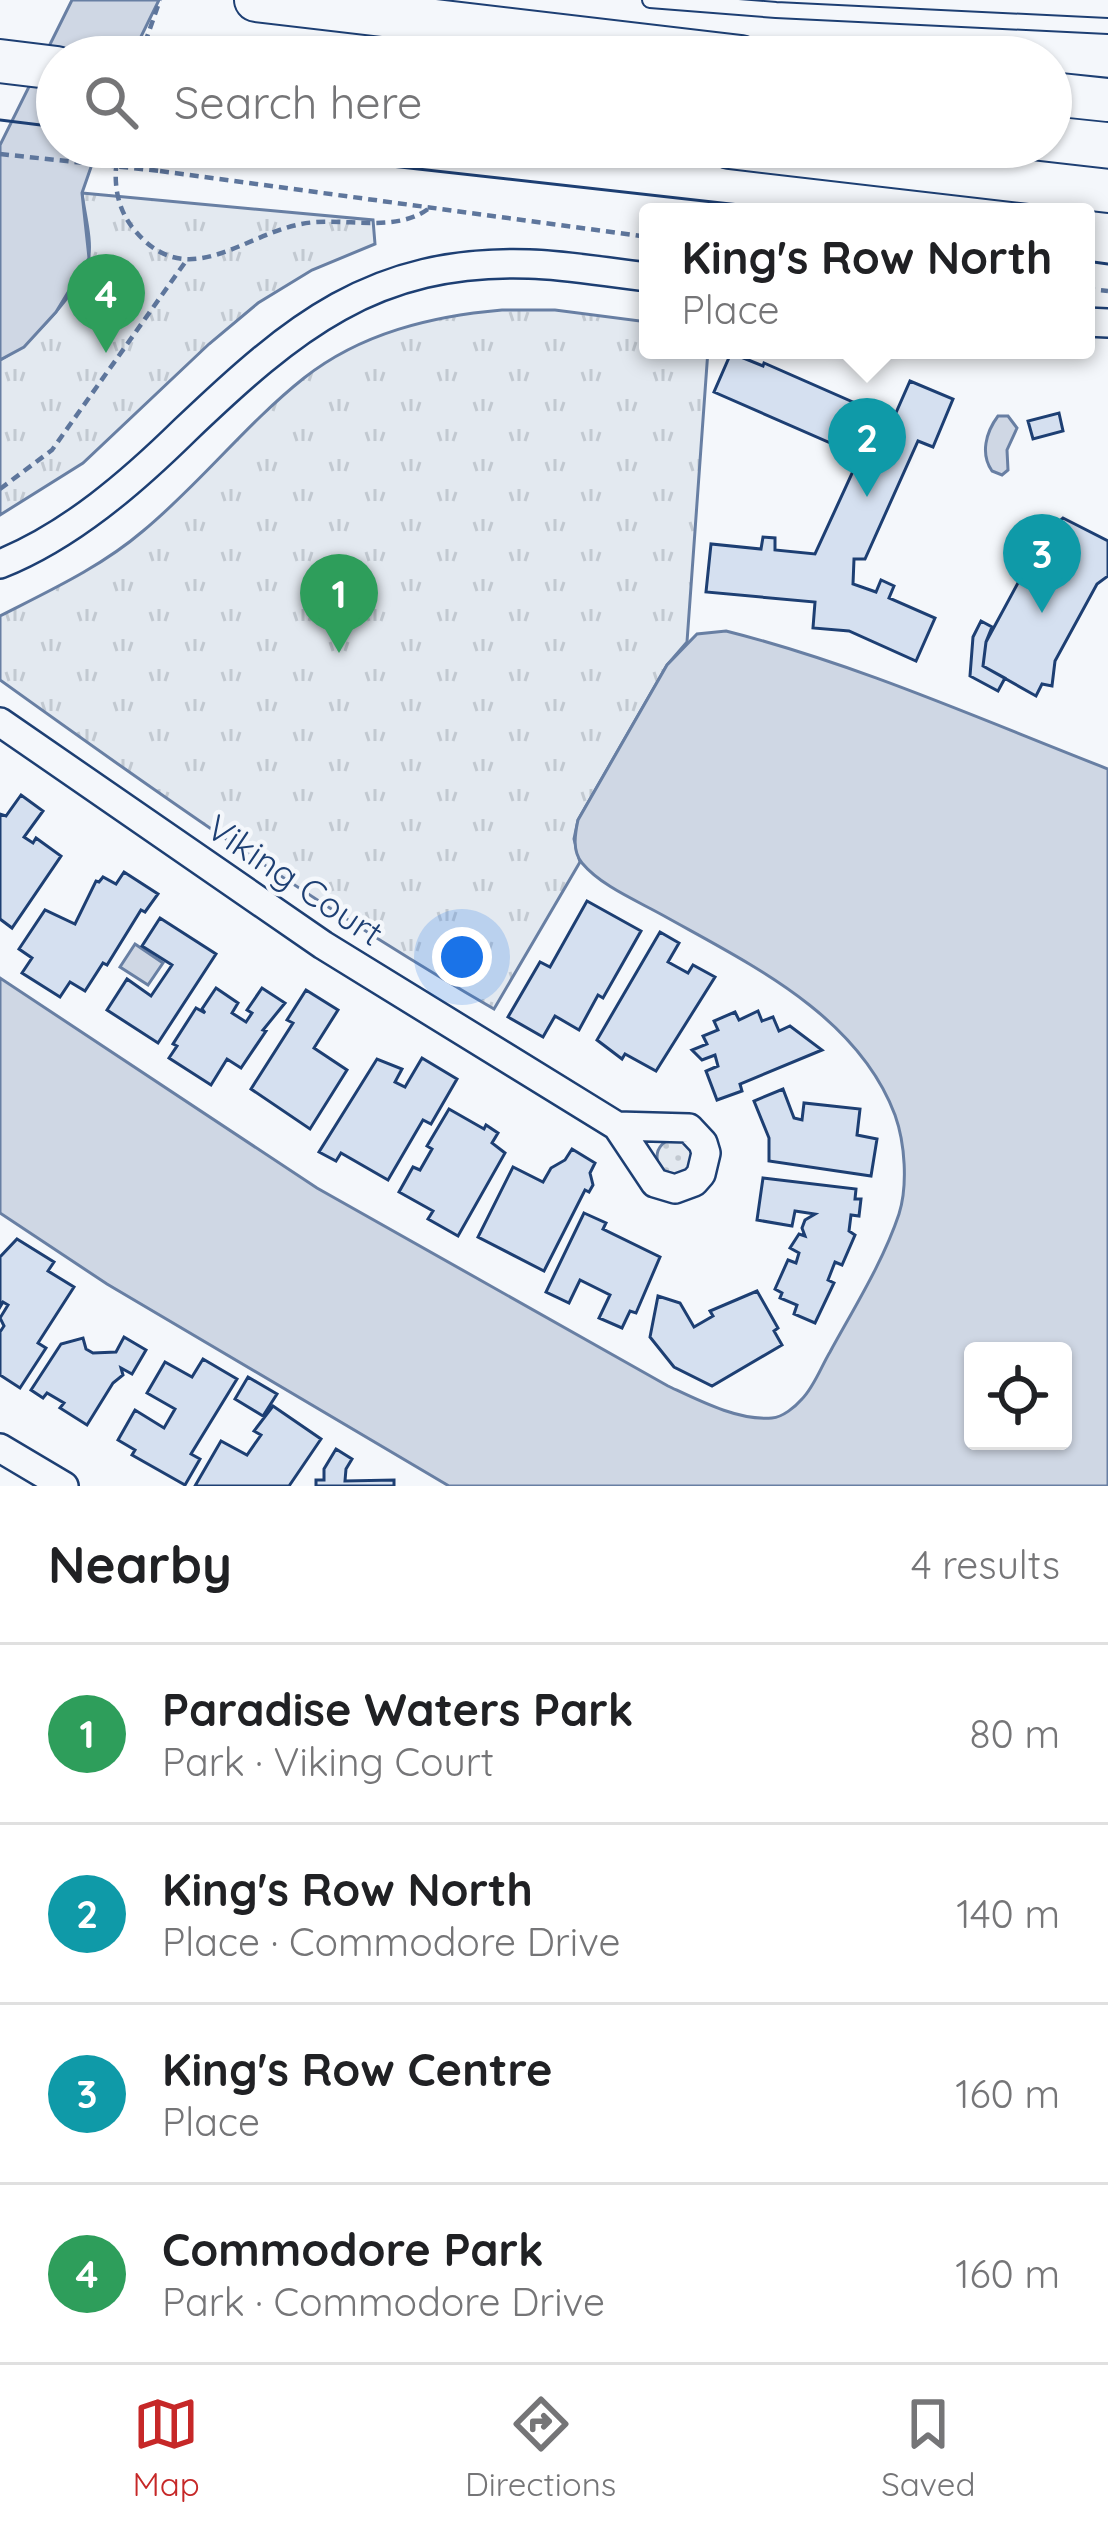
<!DOCTYPE html>
<html lang="en">
<head>
<meta charset="utf-8">
<style>
	body { margin:0; font-family:Quicksand,sans-serif; background:#f2f2f2; color:#202124 }
	.controls { position:absolute; right:36px; bottom:36px; display:grid; overflow:hidden; border-radius:12px; box-shadow:0 3px 9px #0004 }
	.controls button { width:108px; height:108px; display:grid; place-items:center; padding:0; border:0; border-bottom:3px solid #e0e0e0; background:#fff; color:#202124; font:60px sans-serif }
	.you { position:absolute; left:462px; top:957px; width:42px; height:42px; margin:-30px; border:9px solid #fff; border-radius:50%; background:#1a73e8; box-shadow:0 0 0 18px #1a73e833 }
	.badge { display:grid; place-items:center; width:78px; height:78px; border-radius:50%; background:#c62828; color:#fff; font-size:39px; font-weight:700 }
	.pin { position:absolute; translate:-50% -99px; filter:drop-shadow(0 3px 6px #0008) }
	.pin::after { content:''; position:absolute; top:63px; width:42px; height:36px; background:inherit; clip-path:polygon(0 0,100% 0,50% 100%) }
	.popup { position:absolute; left:639px; top:203px; width:456px; height:156px; box-sizing:border-box; display:grid; place-content:center; border-radius:12px; background:#fff; filter:drop-shadow(0 3px 9px #0005); font-size:39px; white-space:nowrap; color:#757577 }
	.popup b { font-size:45px; color:#202124 }
	.popup::after { content:''; position:absolute; left:50%; top:100%; margin-left:-24px; border:24px solid transparent; border-top-color:#fff }
	.list { margin:0; padding:0; list-style:none }
	h2 { display:flex; justify-content:space-between; align-items:center; height:156px; margin:0; padding:0 48px; font-size:51px }
	h2 small { font-size:39px; font-weight:400; color:#757577 }
	.list li { display:grid; grid-template-columns:78px 1fr auto; gap:36px; align-items:center; box-sizing:border-box; height:180px; padding:0 48px; border-top:3px solid #e0e0e0 }
	.list b { display:block; font-size:45px; white-space:nowrap }
	.list p { margin:0; font-size:39px; white-space:nowrap; color:#757577 }
	.list em { font-size:39px; font-style:normal; color:#757577 }
	.icon { flex:none; width:66px; height:66px; fill:none; stroke:currentColor; stroke-width:2; stroke-linecap:round; stroke-linejoin:round }
	.map { position:relative; flex:none; width:1108px; height:1486px; overflow:hidden }
	.search { position:absolute; background:#fff; box-shadow:0 3px 9px #0004; left:36px; right:36px; top:36px; height:132px; display:flex; align-items:center; gap:30px; box-sizing:border-box; padding:0 42px; border-radius:66px; color:#757577; font-size:45px }
	.sheet { height:876px; background:#fff }
	nav { display:flex; justify-content:space-around; align-items:center; box-sizing:border-box; height:168px; border-top:3px solid #e0e0e0; background:#fff; font-size:33px; color:#757577 }
	nav a { display:grid; justify-items:center; gap:6px }
	nav .on { color:#c62828 }
	.map>svg:first-child { display:block }
	.park { fill:url(#park-tufts); stroke:#687fa3; stroke-width:3 }
	.garden { fill:url(#garden-dots); stroke:#687fa3; stroke-width:3 }
	.water { fill:#cfd7e4; stroke:#687fa3; stroke-width:3; fill-rule:evenodd }
	.building { fill:#d5e0f0; stroke:#1d3f73; stroke-width:3 }
	.lines { fill:none; stroke-linecap:round; stroke-linejoin:round }
	.service-casing { stroke:#1d3f73; stroke-width:18 }
	.minor-casing { stroke:#1d3f73; stroke-width:32 }
	.trunk-casing { stroke:#1d3f73; stroke-width:46 }
	.path { stroke:#5e769c; stroke-width:4.5; stroke-dasharray:9 6; stroke-linecap:butt }
	.service { stroke:#f4f7fb; stroke-width:14 }
	.minor { stroke:#f4f7fb; stroke-width:27 }
	.trunk { stroke:#f4f7fb; stroke-width:42 }
	.tram { stroke:#1d3f73; stroke-width:3 }
	.path-bridge { stroke:#5e769c; stroke-width:4.5; stroke-dasharray:9 6; stroke-linecap:butt }
	.labels { text-anchor:middle; stroke-width:9; stroke-linejoin:round; paint-order:stroke }
	.street-label { font-size:36px; fill:#1d3f73; stroke:#f4f7fb }
</style>
</head>
<body>
<div class="map">
<svg width="1108" height="1486" viewBox="0 0 1108 1486">
	<defs>
		<pattern id="park-tufts" width="24" height="20" patternUnits="userSpaceOnUse" patternTransform="scale(3)"><rect width="24" height="20" fill="#e3e9f0"/><path d="M3 7l-1-3M5 7V3M7 7l1-3M15 17l-1-3M17 17v-4M19 17l1-3" fill="none" stroke="#c2c9d1"/></pattern>
		<pattern id="garden-dots" width="8" height="8" patternUnits="userSpaceOnUse" patternTransform="scale(3)"><rect width="8" height="8" fill="#e3e9f0"/><path d="M2 2h.1M6 6h.1" fill="none" stroke="#c2c9d1" stroke-width="1.8" stroke-linecap="round"/></pattern>
	</defs>
	<rect width="100%" height="100%" fill="#f4f7fb"/>
	<path class="park" d="M82,193l291,27 2,24 -63,26 -54,33 -49,41 -126,119 -83,52v-155c31,-17 77,-65 88,-100 5,-17 -4,-49 -6,-67z
		M502,310h53l93,12v28h60l-21,292 -20,23 -89,155 -4,19 6,23 -86,147c-171,-99 -334,-214 -494,-329v-64c49,-25 101,-49 143,-85 57,-47 103,-107 161,-153 57,-45 128,-62 198,-68z"/>
	<path class="garden" d="M657 1157a18 18 0 1 1 36 0a18 18 0 1 1-36 0Z"/>
	<path class="water" d="M72,0h87l-28,57h-74v90h41l-16,46 7,65 -33,54 -32,35 -24,13v-215z
		M998,416h10l9,12 -10,22 1,20 -6,5 -10,-4c-12,-17 -6,-39 6,-55z
		M726,631c131,33 256,89 382,138v717h-659l-342,-202 -107,-71v-235l317,210 351,198c30,14 70,35 104,32 11,-1 23,-11 30,-19 12,-12 19,-32 28,-47 24,-44 53,-90 69,-138 9,-29 6,-71 -4,-99 -37,-99 -143,-150 -229,-198 -26,-15 -64,-30 -84,-54 -10,-12 -7,-29 -4,-43l89,-155 30,-31zM973,1351h90v90h-90z
		M135,944l28,19 -15,22 -28,-18z"/>
	<path class="building" d="M731,353l32,13 1,-3 116,51 -2,4 13,6 19,-43 43,18 -20,48 -15,-6 -53,118h-11l-1,25 23,8 5,-12 13,6 -5,12 46,20 -19,43 -67,-30 -36,-3 2,-26 -109,-10 5,-48 50,5 2,-12 12,1v12l40,4 45,-98 -146,-64z
		M1059,413l4,18 -30,8 -5,-18z
		M1063,518l45,23v35l-11,8 -42,77 -3,25 -10,-2 -6,12 -53,-30 3,-24 58,-107z
		M1025,545l12,6 -16,24 -10,-5z
		M981,621l11,6 -6,15 -3,24 22,12 -7,13 -28,-15 3,-39z
		M21,795l22,16 -19,26 9,6 3,-5 25,18 -49,72 -12,-9v-105l6,2z
		M124,872l34,22 -13,18 -4,-2 -34,55 -4,-2 -18,28 -15,-9 -10,15 -38,-24 10,-15 -13,-9 26,-39 30,14 21,-43 3,1 4,-5 13,7z
		M587,901l54,30 -38,67 -5,-3 -19,35 -24,-14 -12,21 -35,-20 32,-55 10,5z
		M160,918l56,36 -58,89 -51,-33 20,-31 24,17 21,-31 -30,-19z
		M660,932l19,11 -11,19 20,11 5,-8 22,12 -59,94 -31,-17 -3,5 -25,-19z
		M216,988l22,15 -6,10 14,9 6,-9 -5,-3 15,-22 23,15 -22,27 3,1 -25,37 -14,-9 -16,26 -42,-27 8,-12 -4,-2 23,-36 9,5 -3,-4z
		M306,990l32,20 -24,38 33,22 -37,59 -59,-40 42,-66 -6,-3z
		M758,1011l4,10 11,-4 6,14 11,-5 32,24 -82,34 2,7 -25,9 -11,-29 12,-5 -3,-11 -13,5 -10,-10 15,-6 -4,-8 15,-6 -4,-9 21,-9 4,8z
		M422,1058l35,21 -26,45 -8,-4 -35,60 -47,-27 -5,8 -17,-9 58,-93 25,10 -7,13 10,5z
		M783,1089l11,29 8,2 2,-17 56,6 -3,26 20,4 -6,37 -102,-15v-23l-15,-37z
		M449,1109l35,20 2,-4 12,8 -6,10 13,10 -47,83 -30,-17 5,-8 -34,-19 14,-25 7,3 12,-21 -5,-3z
		M572,1149l23,14 -5,10 3,12 -4,7 -4,-2 -41,81 -66,-34 35,-70 30,15 8,-14 14,-8z
		M763,1178l93,11 -1,10h6l-2,17 -8,-1 -2,16 6,4 -13,30 -7,-3 -7,18 6,3 -19,40 -21,-9 3,-9 -17,-7 2,-5 -7,-4 13,-29 8,3 3,-10 -9,-5 9,-14 6,2 -3,-8 3,-8 10,-6 -20,-3 -3,15 -35,-6z
		M584,1213l22,10 -3,6 57,28 -24,56 -6,-2 -8,17 -23,-10 11,-23 -30,-15 -11,23 -23,-11z
		M17,1239l37,23 -6,9 26,16 -36,56 8,5 -26,40 -20,-13v-43l4,-6 -4,-8 8,-13 -5,-3 -3,5v-50z
		M757,1291l21,37 -4,3 8,14 -70,41 -38,-19 -24,-30 8,-41 22,7 14,24 19,-11 -3,-5z
		M124,1337l22,13 -14,24 -11,-6 2,7 -10,8 -26,42 -27,-17 4,-5 -17,-10 -4,5 -12,-8 30,-46 22,-6 3,11 7,4 23,-1z
		M203,1359l34,20 -46,75 9,5 -15,26 -53,-30 3,-5 -17,-10 17,-30 29,18 11,-19 -28,-16 18,-31 27,15z
		M248,1377l29,17 -14,22 -28,-17z
		M273,1406l48,33 -32,47h-94l26,-45 26,14 14,-20 -7,-4z
		M336,1449l16,10 -6,10 -1,12 49,-1v6h-78v-6h8v-11z"/>
	<g class="lines">
		<defs>
			<path id="service" d="M650,0l126,10 332,16"/>
			<path id="minor" d="M1086,322l22,1
				M0,564c70,-28 132,-82 185,-134 107,-102 188,-171 344,-166 40,1 80,9 119,13
				M0,722l323,223 294,181 38,57 20,6 19,-7 7,-8 5,-21 -3,-10 -14,-15 -72,-2
				M0,1448l64,38"/>
			<path id="trunk" d="M256,0l485,57
				M0,61l57,7
				M1051,94l57,6
				M729,147l379,44"/>
		</defs>
		<use href="#service" class="service-casing"/>
		<use href="#minor" class="minor-casing"/>
		<use href="#trunk" class="trunk-casing"/>
		<path class="path" d="M140,57l20,-57
			M119,147c-6,28 -5,56 13,80 53,68 108,9 169,-3 41,-8 93,10 127,-15
			M160,171l488,66
			M1086,289l22,2
			M0,489l52,-39 134,-189"/>
		<use href="#service" class="service"/>
		<use href="#minor" class="minor"/>
		<use href="#trunk" class="trunk"/>
		<path class="tram" d="M0,120l57,7
			M111,147l130,15
			M221,147l581,65
			M1086,261l22,3"/>
		<path class="path-bridge" d="M0,154l160,17"/>
	</g>
	<g class="labels">
		<g class="street-label">
			<text transform="translate(295 880) rotate(34)" y="13">Viking Court</text>
		</g>
	</g>
</svg>
<div class="controls">
<button><svg class="icon" aria-label="locate" viewBox="0 0 24 24"><circle cx="12" cy="12" r="6"/><path d="M12 2v4M12 18v4M2 12h4M18 12h4"/></svg></button>
</div>
<div class="you"></div>
<div class="pin badge" style="left:339px;top:653px;background:#2e9e5b">1</div>
<div class="pin badge" style="left:867px;top:497px;background:#0f9aa8">2</div>
<div class="popup"><b>King's Row North</b>Place</div>
<div class="pin badge" style="left:1042px;top:613px;background:#0f9aa8">3</div>
<div class="pin badge" style="left:106px;top:353px;background:#2e9e5b">4</div>
<div class="search"><svg class="icon" aria-label="search" viewBox="0 0 24 24"><circle cx="10" cy="10" r="6"/><path d="M15 15l6 6"/></svg>Search here</div>
</div>
<section class="sheet">
<h2>Nearby<small>4 results</small></h2>
<ul class="list">
<li><span class="badge" style="background:#2e9e5b">1</span><div><b>Paradise Waters Park</b><p>Park · Viking Court</p></div><em>80 m</em></li>
<li><span class="badge" style="background:#0f9aa8">2</span><div><b>King's Row North</b><p>Place · Commodore Drive</p></div><em>140 m</em></li>
<li><span class="badge" style="background:#0f9aa8">3</span><div><b>King's Row Centre</b><p>Place</p></div><em>160 m</em></li>
<li><span class="badge" style="background:#2e9e5b">4</span><div><b>Commodore Park</b><p>Park · Commodore Drive</p></div><em>160 m</em></li>
</ul>
</section>
<nav>
<a class="on"><svg class="icon" aria-label="map" viewBox="0 0 24 24"><path d="M3 6l6-2 6 2 6-2v14l-6 2-6-2-6 2zM9 4v14M15 6v14"/></svg>Map</a>
<a><svg class="icon" aria-label="directions" viewBox="0 0 24 24"><path d="M12 3l9 9-9 9-9-9zM9 14v-3h6M13 9l2 2-2 2"/></svg>Directions</a>
<a><svg class="icon" aria-label="saved" viewBox="0 0 24 24"><path d="M7 4h10v16l-5-4-5 4z"/></svg>Saved</a>
</nav>
</body>
</html>
